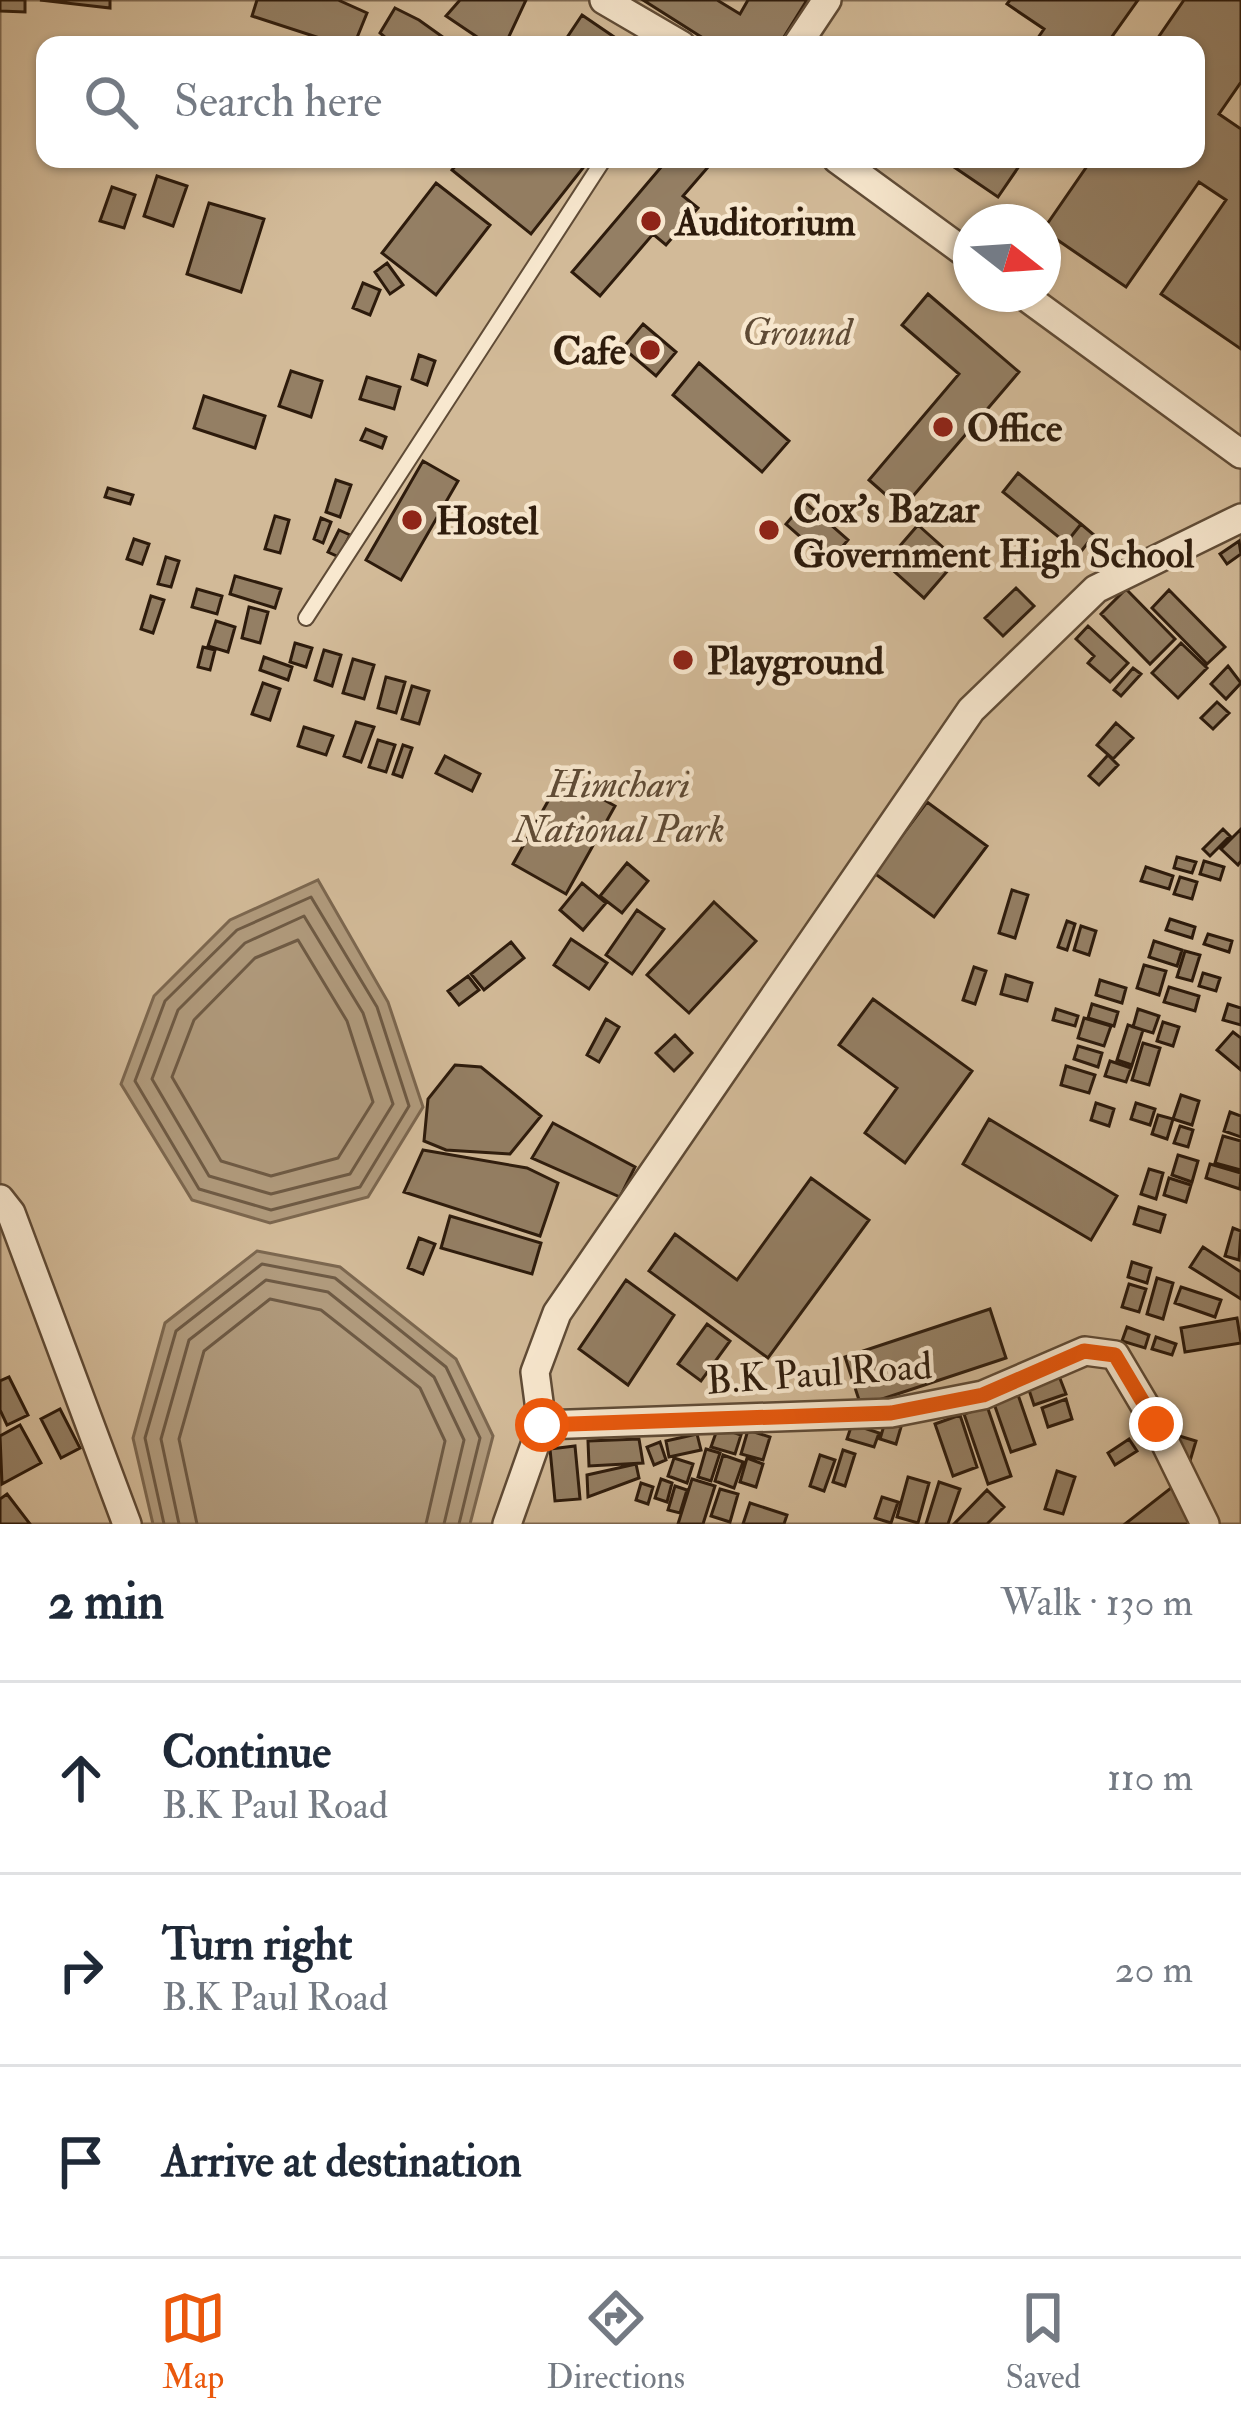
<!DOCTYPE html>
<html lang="en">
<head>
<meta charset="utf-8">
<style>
	body { margin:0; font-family:"IM FELL Double Pica",serif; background:#f2f2f3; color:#1f2937 }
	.compass { position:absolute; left:953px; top:204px; width:108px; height:108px; border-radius:50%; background:#fff; box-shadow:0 3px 9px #0004; rotate:107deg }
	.stop { position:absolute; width:36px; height:36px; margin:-27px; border:9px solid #ea580c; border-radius:50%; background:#fff }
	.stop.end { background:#ea580c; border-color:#fff; box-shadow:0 3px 12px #0008 }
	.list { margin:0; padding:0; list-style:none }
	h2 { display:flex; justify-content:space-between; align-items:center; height:156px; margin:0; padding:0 48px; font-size:51px }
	h2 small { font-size:39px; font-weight:400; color:#747a83 }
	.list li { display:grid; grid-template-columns:78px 1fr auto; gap:36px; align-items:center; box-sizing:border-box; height:192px; padding:0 48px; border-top:3px solid #e0e1e3 }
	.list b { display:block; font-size:45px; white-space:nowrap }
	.list p { margin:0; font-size:39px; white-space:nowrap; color:#747a83 }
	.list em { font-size:39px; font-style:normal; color:#747a83 }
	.icon { flex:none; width:66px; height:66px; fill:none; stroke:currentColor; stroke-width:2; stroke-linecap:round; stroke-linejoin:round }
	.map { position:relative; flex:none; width:1241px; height:1524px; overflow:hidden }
	.search { position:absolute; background:#fff; box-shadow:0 3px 9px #0004; left:36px; right:36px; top:36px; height:132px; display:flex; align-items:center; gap:30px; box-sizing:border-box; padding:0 42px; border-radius:24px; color:#747a83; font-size:45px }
	.sheet { height:732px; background:#fff }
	nav { display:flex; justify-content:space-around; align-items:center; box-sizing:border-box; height:168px; border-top:3px solid #e0e1e3; background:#fff; font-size:33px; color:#747a83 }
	nav a { display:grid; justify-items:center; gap:6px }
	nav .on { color:#ea580c }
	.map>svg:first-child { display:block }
	.green { fill:#d2ba98; stroke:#806a52; stroke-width:3; fill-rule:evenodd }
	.water { fill:#b09a7c; stroke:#7c674f; stroke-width:3 }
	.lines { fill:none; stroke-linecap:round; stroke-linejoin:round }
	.shore { stroke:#6e5a44; stroke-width:3 }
	.building { fill:#947f64; stroke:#2d1b0c; stroke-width:3 }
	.service-casing { stroke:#5f4b36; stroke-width:18 }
	.minor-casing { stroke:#5f4b36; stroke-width:32 }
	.service { stroke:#f8e8cf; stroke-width:14 }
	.minor { stroke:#f8e8cf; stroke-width:27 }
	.route { stroke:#ea580c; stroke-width:15 }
	.poi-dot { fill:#8f2418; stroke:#f8e8cf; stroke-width:4.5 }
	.labels { text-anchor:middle; stroke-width:9; stroke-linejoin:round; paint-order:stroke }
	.poi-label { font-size:39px; font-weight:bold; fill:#2d1b0c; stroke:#f8e8cf; text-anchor:start }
	.park-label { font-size:39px; font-style:italic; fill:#5f4b36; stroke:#f8e8cf }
	.street-label { font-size:39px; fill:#2d1b0c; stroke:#f8e8cf }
</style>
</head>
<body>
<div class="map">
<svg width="1241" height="1524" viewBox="0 0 1241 1524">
	<rect width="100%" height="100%" fill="#f4dbb5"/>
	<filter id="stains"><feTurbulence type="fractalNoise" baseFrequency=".00167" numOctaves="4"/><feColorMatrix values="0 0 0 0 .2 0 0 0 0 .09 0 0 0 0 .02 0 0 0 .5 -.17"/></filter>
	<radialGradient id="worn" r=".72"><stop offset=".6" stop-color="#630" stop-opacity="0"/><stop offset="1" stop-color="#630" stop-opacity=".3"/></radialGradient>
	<path class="green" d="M0,0h1241v1524h-1241zM45,45h1151v114h-1151zM971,222h72v72h-72z"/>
	<path class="water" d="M318,880l70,122 35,105 -55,90 -98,26 -78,-23 -71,-116 33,-88 76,-76z
		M257,1251l83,16 116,92 37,77 -23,88h-317l-20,-86 32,-115z"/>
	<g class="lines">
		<path class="shore" d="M311,897l66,110 32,99 -49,81 -89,23 -72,-21 -64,-108 30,-80 72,-71z
			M304,916l59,97 30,91 -43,70 -79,20 -62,-18 -57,-97 26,-69 67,-67z
			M298,940l49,81 26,81 -35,56 -67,18 -50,-15 -49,-84 22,-57 61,-62z
			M164,1524l-19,-86 31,-107 86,-67 73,14 111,89 34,71 -21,86
			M179,1524l-18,-85 28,-99 77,-60 62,12 106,85 30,63 -20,84
			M197,1524l-18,-85 25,-88 66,-52 51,11 99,78 25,53 -19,83"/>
	</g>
	<path class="building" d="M0,0h25v12l-25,-1z
		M40,0h70v8z
		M257,0h81l29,13 -13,32h-13l-89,-29z
		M460,0h66l-21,45h-16l-43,-29z
		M643,0h74l23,14 8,-14h59l-28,45h-65z
		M1010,0h128l-32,45h-73l11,-16 -37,-25z
		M1184,0h57v82l-22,32 22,15v220l-80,-55 65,-94 -27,-18 -73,105 -83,-57 49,-71h104v-114h-43z
		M395,8l24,12 35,25h-60l-14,-12z
		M582,15l44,30h-64z
		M461,159h129l-59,75 -79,-64z
		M668,159h47l-32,37 15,12 -32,37 -13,-11 -53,62 -28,-24z
		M954,159h70l-26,38 -47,-32z
		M157,176l30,10 -14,40 -29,-10z
		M436,183l54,42 -54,70 -54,-42z
		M112,187l23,8 -11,33 -24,-7z
		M209,203l55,16 -23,73 -54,-18z
		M387,263l16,22 -13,9 -15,-22z
		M363,283l17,7 -10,25 -17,-7z
		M928,294l91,78 -117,137 -33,-29 90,-106 -57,-49z
		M643,324l33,28 -20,24 -33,-28z
		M419,355l16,6 -8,24 -15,-6z
		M699,363l90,78 -27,31 -89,-77z
		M291,371l31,10 -11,36 -32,-11z
		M367,377l33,10 -6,22 -34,-10z
		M204,396l61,20 -10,32 -61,-20z
		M366,429l20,8 -4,11 -21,-8z
		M423,461l35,20 -57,99 -35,-20z
		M1018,473l63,51 -15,19 -63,-51z
		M336,480l15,5 -11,32 -14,-5z
		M108,488l25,7 -3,9 -25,-7z
		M805,502l43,38 -19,22 -43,-38z
		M275,516l14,4 -9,33 -15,-4z
		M321,518l10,4 -8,21 -9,-4z
		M1081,524l13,11 -15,19 -13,-11z
		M918,525l39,35 -33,38 -39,-35z
		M339,530l11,5 -11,22 -11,-5z
		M134,539l15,5 -7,20 -15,-5z
		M1239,541l2,13 -14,10 -7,-10z
		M166,557l13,4 -8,26 -13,-3z
		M235,576l46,13 -6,19 -45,-14z
		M1016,588l18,18 -31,30 -18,-18z
		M197,589l25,7 -5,18 -25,-7z
		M1126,589l49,50 -25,25 -49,-50z
		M1169,590l56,57 -18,17 -55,-56z
		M151,596l13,4 -11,33 -12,-4z
		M249,607l19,5 -8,31 -18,-5z
		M216,621l19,6 -7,25 -20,-6z
		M1088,626l40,37 -18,19 -22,-19 6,-7 -18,-17z
		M295,643l17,5 -6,19 -16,-5z
		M1181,643l26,25 -29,30 -26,-25z
		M203,647l12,3 -5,20 -12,-3z
		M324,650l17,5 -9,31 -17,-6z
		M264,657l28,10 -4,13 -28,-10z
		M353,659l21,6 -10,34 -21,-6z
		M1228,666l13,17 -15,16 -15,-15z
		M1133,668l8,6 -20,22 -7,-6z
		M386,677l19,5 -9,31 -18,-5z
		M263,683l17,6 -10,31 -18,-6z
		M412,686l17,5 -10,33 -17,-5z
		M1217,702l12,11 -16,16 -12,-11z
		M356,722l18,5 -13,35 -17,-6z
		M1116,723l17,15 -20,21 -16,-14z
		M304,727l29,9 -7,19 -28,-9z
		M378,740l17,5 -9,27 -17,-5z
		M403,745l9,3 -10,29 -9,-3z
		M1108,755l10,10 -19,20 -10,-9z
		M445,756l35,18 -8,17 -36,-18z
		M562,776l53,30 -49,88 -53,-30z
		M927,802l60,44 -53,71 -60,-44z
		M1223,829l7,7 -20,20 -7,-7z
		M1241,829v32l-3,4 -17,-16z
		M1177,857l19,5 -4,11 -18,-5z
		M1204,861l20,6 -4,13 -20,-6z
		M627,863l21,18 -26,32 -22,-17z
		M1146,867l27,9 -4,13 -28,-8z
		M1180,877l17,5 -5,17 -18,-5z
		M582,883l24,20 -23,27 -23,-20z
		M1012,890l16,5 -13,43 -16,-5z
		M714,902l42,39 -67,72 -42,-38z
		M637,910l27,19 -32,45 -26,-19z
		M1170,919l25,8 -3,11 -26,-8z
		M1067,921l8,3 -8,26 -9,-3z
		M1081,926l15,5 -7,24 -15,-5z
		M1208,934l24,7 -3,11 -25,-8z
		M571,939l36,24 -18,26 -35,-24z
		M1154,941l28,9 -5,16 -28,-9z
		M511,942l13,16 -40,32 -13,-16z
		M1185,951l15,4 -8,26 -15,-4z
		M1144,965l22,6 -7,24 -22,-7z
		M974,967l12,4 -11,33 -12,-4z
		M1203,973l17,5 -4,13 -17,-5z
		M1006,975l26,8 -5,18 -26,-7z
		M468,976l11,14 -20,15 -11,-14z
		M1100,980l26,8 -4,15 -26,-8z
		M1169,987l30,9 -4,15 -31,-9z
		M873,999l99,72 -67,92 -40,-30 32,-45 -58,-43z
		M1092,1004l26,8 -4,14 -26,-8z
		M1228,1004l13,4v17l-18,-5z
		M1056,1009l22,7 -3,10 -22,-6z
		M1138,1009l21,7 -6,17 -20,-6z
		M1084,1018l27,8 -7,20 -26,-8z
		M606,1019l13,8 -20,35 -12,-7z
		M1163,1022l16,5 -6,19 -16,-5z
		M1128,1025l15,5 -11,35 -15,-5z
		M1233,1032l8,6v32l-24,-20z
		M675,1035l17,18 -18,18 -18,-18z
		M1143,1043l17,5 -11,37 -17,-5z
		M1078,1046l24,7 -4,14 -24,-8z
		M1110,1061l21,7 -5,14 -21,-6z
		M455,1065l26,2 60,49 -31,38 -64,-4 -22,-9 4,-42z
		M1066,1066l29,9 -6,18 -28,-8z
		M1181,1095l18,6 -7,24 -19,-6z
		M1096,1103l18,6 -5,17 -18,-6z
		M1136,1103l19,6 -5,16 -19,-6z
		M1230,1112l11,4v21l-17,-6z
		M1158,1115l15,4 -6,20 -15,-5z
		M989,1119l128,77 -26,44 -128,-76z
		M553,1123l82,44 -15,30 -88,-39z
		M1180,1126l13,4 -5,17 -14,-4z
		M1223,1136l18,5v29l-26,-7z
		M423,1150l104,18 31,15 -18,53 -136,-44z
		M1178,1155l20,6 -6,21 -20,-7z
		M1210,1164l31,9 -1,16 -34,-11z
		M1149,1169l14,4 -7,26 -15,-5z
		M811,1178l58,42 -101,138 -119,-87 26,-37 62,46z
		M1169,1178l22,7 -5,17 -22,-7z
		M1139,1207l26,8 -5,17 -26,-8z
		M450,1216l91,27 -9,31 -91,-26z
		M1233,1228l8,3 -2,29 -14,-4z
		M419,1238l16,6 -12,30 -15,-6z
		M1203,1247l38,25v27l-51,-32z
		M1132,1262l19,6 -4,15 -19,-6z
		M1157,1278l16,5 -10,36 -16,-5z
		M626,1280l48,35 -46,70 -49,-36z
		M1129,1284l17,5 -7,23 -17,-5z
		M1181,1287l40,13 -6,17 -40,-14z
		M990,1309l16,49 -145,48 -16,-49z
		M1237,1318l4,25 -56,9 -4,-24z
		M707,1324l23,17 -29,40 -23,-17z
		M1127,1327l22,8 -4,13 -23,-7z
		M1156,1337l20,7 -4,11 -20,-6z
		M1059,1376l7,18 -32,11 -6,-18z
		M9,1377l19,38 -21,10 -7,-15v-29z
		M1016,1389l19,55 -24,8 -19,-54z
		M1066,1399l6,20 -24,8 -6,-19z
		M987,1406l24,70 -23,8 -24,-70z
		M60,1409l20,39 -19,10 -20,-39z
		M960,1415l17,52 -24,9 -18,-52z
		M885,1422l16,5 -5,17 -16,-5z
		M852,1424l27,9 -5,14 -27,-8z
		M20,1425l21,38 -39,21 -2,-48z
		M718,1427l23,8 -6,19 -24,-7z
		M748,1430l22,7 -7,23 -22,-6z
		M697,1434l4,16 -32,7 -3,-16z
		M1176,1435l20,6 -6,20 -20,-6z
		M639,1439l4,24 -54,3 -1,-25z
		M1129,1439l8,12 -22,14 -7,-12z
		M660,1442l6,18 -12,5 -7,-18z
		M575,1446l5,53 -25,2 -5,-52z
		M706,1449l14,4 -9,28 -13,-4z
		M843,1450l12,4 -10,32 -12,-4z
		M723,1455l20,7 -9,26 -19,-7z
		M820,1455l15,5 -11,31 -14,-5z
		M674,1458l19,6 -6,19 -19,-7z
		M747,1458l16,6 -7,23 -16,-5z
		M636,1464l3,14 -51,19 -1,-22z
		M1057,1471l18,6 -12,37 -18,-5z
		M908,1477l21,6 -11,40 -21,-6z
		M661,1479l11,4 -5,19 -12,-4z
		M692,1479l23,7 -12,38h-25z
		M939,1482l21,7 -12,35h-22z
		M641,1483l12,4 -5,17 -12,-4z
		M1176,1484l24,31 -12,9h-63z
		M675,1486l12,4 -7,23 -12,-3z
		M720,1489l18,5 -8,28 -19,-6z
		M987,1490l17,17 -17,17h-33z
		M7,1494l23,30h-30v-25z
		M882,1497l16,5 -7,21 -16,-5z
		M750,1503l37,12 -3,9h-41z"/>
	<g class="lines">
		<defs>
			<path id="service" d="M306,618l298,-459"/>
			<path id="minor" d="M604,0l77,45
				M797,45l30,-45
				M837,159l134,98
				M1022,294l219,160
				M0,1199l11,14 116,311
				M542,1425l349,-12 92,-18 102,-44 30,4 41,69 49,100
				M507,1524l35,-99 -7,-53 22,-59 414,-603 125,-121 145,-71"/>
		</defs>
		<use href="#service" class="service-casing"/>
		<use href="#minor" class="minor-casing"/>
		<use href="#service" class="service"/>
		<use href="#minor" class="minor"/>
	</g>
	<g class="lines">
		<path class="route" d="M542,1425l349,-12 92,-18 101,-44 31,4 41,69"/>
	</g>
	<g class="poi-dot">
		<circle cx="651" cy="221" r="12"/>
		<circle cx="650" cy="350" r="12"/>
		<circle cx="943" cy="427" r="12"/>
		<circle cx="412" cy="520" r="12"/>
		<circle cx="769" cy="530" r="12"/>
		<circle cx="683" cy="660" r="12"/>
	</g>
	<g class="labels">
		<g class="poi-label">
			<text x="675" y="235">Auditorium</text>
			<text x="626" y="364" text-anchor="end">Cafe</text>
			<text x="967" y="441">Office</text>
			<text x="793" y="522">Cox's Bazar<tspan x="793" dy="45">Government High School</tspan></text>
			<text x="436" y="534">Hostel</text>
			<text x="707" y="674">Playground</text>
		</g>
		<g class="park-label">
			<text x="797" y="345">Ground</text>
			<text x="619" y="797">Himchari<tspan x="619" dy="45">National Park</tspan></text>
		</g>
		<g class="street-label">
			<text transform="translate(819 1372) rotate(-4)" y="14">B.K Paul Road</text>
		</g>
	</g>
	<rect width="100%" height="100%" filter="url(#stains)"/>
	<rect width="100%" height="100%" fill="url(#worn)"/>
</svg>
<svg class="compass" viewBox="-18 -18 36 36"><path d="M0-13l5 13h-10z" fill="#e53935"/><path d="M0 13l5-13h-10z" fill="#747a83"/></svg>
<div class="stop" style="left:542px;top:1425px"></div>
<div class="stop end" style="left:1156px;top:1424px"></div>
<div class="search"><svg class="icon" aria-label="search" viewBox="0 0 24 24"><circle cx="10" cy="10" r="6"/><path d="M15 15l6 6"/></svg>Search here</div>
</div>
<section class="sheet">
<h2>2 min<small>Walk · 130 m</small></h2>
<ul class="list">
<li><svg class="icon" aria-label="ahead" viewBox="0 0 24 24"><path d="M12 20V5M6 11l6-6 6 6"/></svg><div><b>Continue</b><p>B.K Paul Road</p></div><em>110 m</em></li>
<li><svg class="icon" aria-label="right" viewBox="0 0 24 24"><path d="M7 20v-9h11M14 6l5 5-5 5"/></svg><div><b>Turn right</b><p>B.K Paul Road</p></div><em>20 m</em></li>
<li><svg class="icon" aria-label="arrive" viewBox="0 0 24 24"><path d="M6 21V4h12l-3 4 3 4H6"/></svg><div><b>Arrive at destination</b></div></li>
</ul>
</section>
<nav>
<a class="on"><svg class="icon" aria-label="map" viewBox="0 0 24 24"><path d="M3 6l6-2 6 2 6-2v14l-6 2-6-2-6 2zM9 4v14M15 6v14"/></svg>Map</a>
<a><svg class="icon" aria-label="directions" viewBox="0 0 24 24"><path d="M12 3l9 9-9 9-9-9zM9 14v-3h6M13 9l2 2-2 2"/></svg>Directions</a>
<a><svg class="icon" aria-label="saved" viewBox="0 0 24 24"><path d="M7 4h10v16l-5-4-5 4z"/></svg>Saved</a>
</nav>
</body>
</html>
